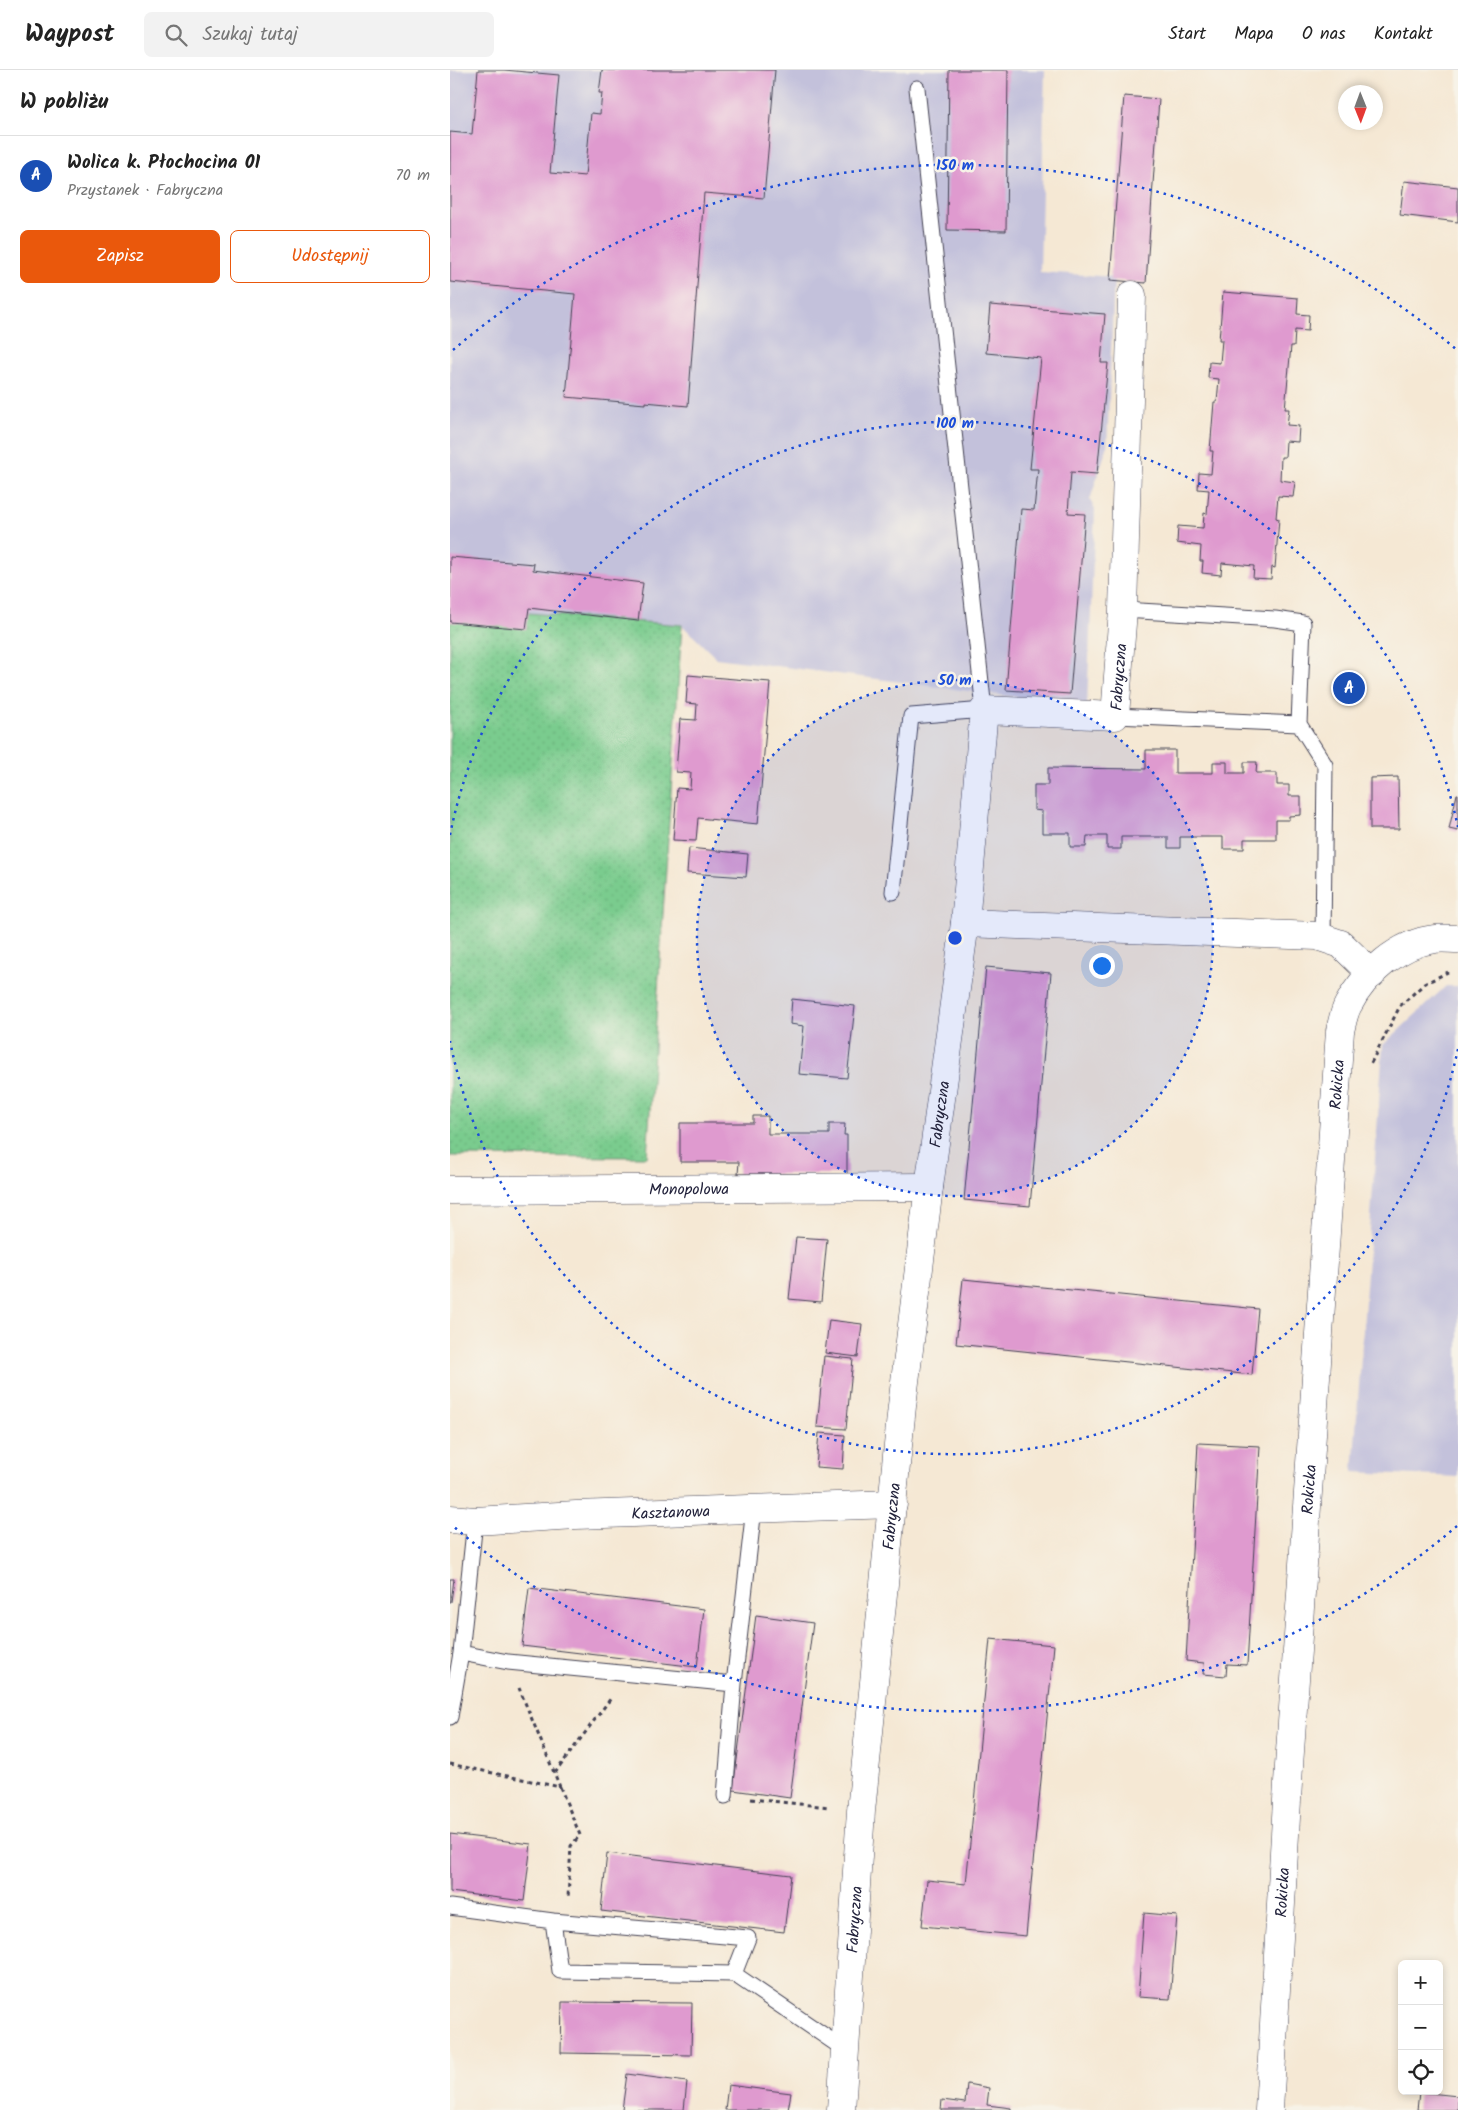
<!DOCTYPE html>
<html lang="pl">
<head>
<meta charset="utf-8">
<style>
	body { margin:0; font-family:Kalam,sans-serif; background:#f2f2f2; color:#222 }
	.controls { position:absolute; right:15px; bottom:15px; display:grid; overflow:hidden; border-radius:8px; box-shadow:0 2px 8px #0003 }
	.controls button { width:45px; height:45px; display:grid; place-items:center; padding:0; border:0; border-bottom:1px solid #e0e0e0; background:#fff; color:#222; font:25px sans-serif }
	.compass { position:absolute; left:888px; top:15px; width:45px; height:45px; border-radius:50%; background:#fff; box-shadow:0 2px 8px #0003; rotate:179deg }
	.you { position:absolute; left:651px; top:895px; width:18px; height:18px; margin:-12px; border:4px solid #fff; border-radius:50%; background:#1a73e8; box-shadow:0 0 0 8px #1a73e833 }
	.badge { display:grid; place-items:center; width:32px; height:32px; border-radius:50%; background:#ea580c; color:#fff; font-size:16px; font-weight:700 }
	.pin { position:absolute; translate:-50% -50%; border:2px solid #fff; box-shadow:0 1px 5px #0006 }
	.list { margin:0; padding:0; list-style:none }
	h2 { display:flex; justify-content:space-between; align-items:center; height:65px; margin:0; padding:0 20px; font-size:21px }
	h2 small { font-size:16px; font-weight:400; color:#767676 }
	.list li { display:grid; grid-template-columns:32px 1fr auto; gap:15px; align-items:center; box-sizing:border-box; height:80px; padding:0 20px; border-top:1px solid #e0e0e0 }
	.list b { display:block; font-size:19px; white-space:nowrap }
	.list p { margin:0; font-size:16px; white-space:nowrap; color:#767676 }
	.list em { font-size:16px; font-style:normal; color:#767676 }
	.actions { display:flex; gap:10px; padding:15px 20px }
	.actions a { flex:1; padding:11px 0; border:1px solid #ea580c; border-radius:8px; text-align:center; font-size:18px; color:#ea580c }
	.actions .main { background:#ea580c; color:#fff }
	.icon { flex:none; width:28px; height:28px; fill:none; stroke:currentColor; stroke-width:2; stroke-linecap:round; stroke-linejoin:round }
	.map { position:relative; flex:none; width:1008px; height:2040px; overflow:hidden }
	header { display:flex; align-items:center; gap:30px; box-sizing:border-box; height:70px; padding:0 25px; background:#fff; border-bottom:1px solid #e0e0e0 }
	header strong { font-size:24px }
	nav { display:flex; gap:28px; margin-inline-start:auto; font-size:18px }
	.search { width:350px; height:45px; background:#f2f2f2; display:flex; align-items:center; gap:12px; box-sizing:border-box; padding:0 18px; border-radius:8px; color:#767676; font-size:19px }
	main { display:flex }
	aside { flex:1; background:#fff }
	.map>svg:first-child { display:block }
	.industrial { fill:#c3c1db }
	.green { fill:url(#green-dots); stroke:#4e7764 }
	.building { fill:#df9acf }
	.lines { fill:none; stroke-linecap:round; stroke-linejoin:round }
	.lane-casing { stroke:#424052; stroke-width:17 }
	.street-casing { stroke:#424052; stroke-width:29 }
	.secondary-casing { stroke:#424052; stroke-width:29 }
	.path { stroke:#424052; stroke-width:3; stroke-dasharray:4 4; stroke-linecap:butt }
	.lane { stroke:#fff; stroke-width:15 }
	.street { stroke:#fff; stroke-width:28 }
	.secondary { stroke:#fff; stroke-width:28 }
	.ring { fill:none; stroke:#1d4ed8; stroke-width:2.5; stroke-dasharray:2.5 5 }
	.labels { text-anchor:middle; stroke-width:5; stroke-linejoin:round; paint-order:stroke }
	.street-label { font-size:16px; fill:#22223b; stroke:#f7f3e8 }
	.centre { fill:#1d4ed8; stroke:#f7f3e8; stroke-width:2.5 }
	.ring-label { font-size:15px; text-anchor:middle; font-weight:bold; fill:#1d4ed8; stroke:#f7f3e8; stroke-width:5; stroke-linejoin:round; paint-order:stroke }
</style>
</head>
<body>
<header>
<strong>Waypost</strong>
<div class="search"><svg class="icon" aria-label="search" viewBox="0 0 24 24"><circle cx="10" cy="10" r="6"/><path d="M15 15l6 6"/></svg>Szukaj tutaj</div>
<nav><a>Start</a><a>Mapa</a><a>O nas</a><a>Kontakt</a></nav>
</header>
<main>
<aside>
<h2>W pobliżu<small></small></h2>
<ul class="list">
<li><span class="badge" style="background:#1a4fb4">A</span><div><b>Wolica k. Płochocina 01</b><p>Przystanek · Fabryczna</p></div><em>70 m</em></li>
</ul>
<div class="actions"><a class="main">Zapisz</a><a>Udostępnij</a></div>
</aside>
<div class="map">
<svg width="1008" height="2040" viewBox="0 0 1008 2040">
	<defs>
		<pattern id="green-dots" width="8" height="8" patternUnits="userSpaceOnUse" patternTransform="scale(1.25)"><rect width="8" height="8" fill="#7acc8e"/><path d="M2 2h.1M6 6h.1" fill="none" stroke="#69af7b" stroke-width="1.8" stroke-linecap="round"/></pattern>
	</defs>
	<rect width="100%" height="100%" fill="#f7f3e8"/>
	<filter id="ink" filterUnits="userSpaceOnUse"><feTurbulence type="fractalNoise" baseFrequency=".02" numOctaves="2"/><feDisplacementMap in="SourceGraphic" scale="10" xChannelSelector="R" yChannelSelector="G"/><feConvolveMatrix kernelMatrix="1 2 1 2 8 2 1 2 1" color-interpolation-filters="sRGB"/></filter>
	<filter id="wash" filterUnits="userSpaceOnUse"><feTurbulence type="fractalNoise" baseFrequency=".0096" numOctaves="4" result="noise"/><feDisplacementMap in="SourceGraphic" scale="20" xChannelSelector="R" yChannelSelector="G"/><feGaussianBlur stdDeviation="1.12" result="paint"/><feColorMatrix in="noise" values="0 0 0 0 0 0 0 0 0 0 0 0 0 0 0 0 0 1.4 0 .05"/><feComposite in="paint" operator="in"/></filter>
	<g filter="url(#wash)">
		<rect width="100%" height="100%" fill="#f5e8d4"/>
		<path class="industrial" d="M0,0h595l-5,202 74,5 -7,170 -17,53 5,10 -8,196 -371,-48 -34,-33 -232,-18z
			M996,916h12v491l-105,-5 30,-427z"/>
		<path class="green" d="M0,537l232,18 -35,532 -197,-1z"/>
		<g id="blocks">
			<path class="building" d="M28,0h26l55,5 -9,98 35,3 6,-63 9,1 2,-21h-3l3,-23h173l-11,128 -60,-5 -16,213 -43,-4v2l-79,-7 9,-103 -125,-12v-150l22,2z
				M499,0h59l-2,161 -59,-1z
				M674,26l35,3 -13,184 -36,-3z
				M954,111l54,6v35l-58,-7z
				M773,222l75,6 -1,16 12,1 -1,16 -13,-1 -1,16h-3l-6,63h4l-2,16 12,1 -1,16 -12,-1 -1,16h-4l-1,23 15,2 -2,15 -15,-1 -2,22 3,1 -4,49 -3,-1 -1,12 -18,-1 1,-12 -32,-3 -1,12 -19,-2 1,-12h-3l1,-15 -24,-3 1,-17 25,2 1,-15 3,1 2,-24 -11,-1 1,-16 12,1 2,-23h-3l4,-49h3l2,-23 -11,-1 1,-16 11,1 2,-23h-3z
				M540,235l115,9 -4,49h7l-11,111 -26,-2 -3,41 17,1 -15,180 -64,-4 15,-181 13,1 4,-41h-8l11,-111 -55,-5z
				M0,487l84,7 -1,6 110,13 -5,38 -109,-13 -3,21 -76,-7z
				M238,605l82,7 -12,142 -60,-6 -2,23 -23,-1 4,-52 13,1 1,-16 -15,-1 4,-53 16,1 1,-16 -11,-1z
				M696,680h29v23h38v-11h14v11h17v-11h13l-1,11h21v12h12v11h12v19l-12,1v4h-13v19h-32v10h-21v-12h-43v11h-12v-11h-47v12h-14v-13h-20l-1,11h-16v-14h-28v-22l-8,-1v-25h14v-17l98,1z
				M948,707l1,52h-29v-51z
				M1007,724h1v37l-9,-2z
				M239,778l59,6 -2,23 -59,-4z
				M536,897l65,6 -21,233 -66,-6z
				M342,929l63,7 -8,72 -48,-4 5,-48 -14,-2z
				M303,1046h15v18h61v-10h16l-1,11h3v39h-109l1,-12h-59v-39h73z
				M346,1167l31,2 -6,63 -32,-3z
				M513,1209l295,30 -6,66 -296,-31z
				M379,1250l33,4 -4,33 -33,-4z
				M374,1286l29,3 -7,70 -29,-2z
				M369,1363l26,2 -2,34 -27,-2z
				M748,1373l62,3 -13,219 -20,-1 -1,12 -23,-2 1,-11 -18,-2z
				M0,1509h4l-3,23h-1z
				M79,1518l175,21 -7,58 -175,-21z
				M306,1545l57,8 -23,175 -57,-8z
				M540,1569l64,6 -28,291 -104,-10 5,-46 39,4z
				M0,1764l81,10 -7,57 -74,-9z
				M157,1783l184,22 -7,57 -183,-21z
				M694,1843l33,3 -7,83 -32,-2z
				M112,1932l130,1 -1,52 -130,-2z
				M177,2004l60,8 -3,28h-62z
				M517,2014l22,4 -2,17 24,3v2h-70l1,-10 23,3z
				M278,2015l63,8 -3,17h-63z
				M969,2022l39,4v14h-41z"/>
		</g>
	</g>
	<g filter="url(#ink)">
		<use href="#blocks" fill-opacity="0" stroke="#424052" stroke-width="1"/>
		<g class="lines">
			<defs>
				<path id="lane" d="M673,540l152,9 28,4 -4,101 26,41 -2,173
					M665,646l184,8
					M443,822l18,-176 73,-6 -67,-622
					M25,1451l-14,132 47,9 226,22 20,-176
					M0,1647l11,-64
					M275,1726l9,-112
					M0,1837l103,14
					M284,1904l14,-36 -195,-17 7,50 174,3 110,75"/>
				<g id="street">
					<path d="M515,853l352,13 24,8 31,30"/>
					<path id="s1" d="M0,1120l479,-3"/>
					<path id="s2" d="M0,1449l25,2 101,-6 317,-11"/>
					<path id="s3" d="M391,2040l20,-299 41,-405 27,-219 36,-264 19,-213 131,6 8,-106 9,-315"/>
				</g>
				<g id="secondary">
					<path id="s4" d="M819,2040l20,-344 51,-735c2,-8 4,-19 8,-26 16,-31 51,-62 87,-66 7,-1 15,0 23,0"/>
				</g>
			</defs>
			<use href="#lane" class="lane-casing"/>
			<use href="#street" class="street-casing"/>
			<use href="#secondary" class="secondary-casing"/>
			<path class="path" d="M921,993l29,-57 24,-22 24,-12
				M0,1694l110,23 -41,-99
				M105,1703l56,-75
				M110,1717l20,48 -9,11 -3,52
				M301,1729l78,8"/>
			<use href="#lane" class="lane"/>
			<use href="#street" class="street"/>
			<use href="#secondary" class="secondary"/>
		</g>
	</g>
	<circle cx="505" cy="868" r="258" fill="#1d4ed8" fill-opacity=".12"/>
	<g class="ring">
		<circle cx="505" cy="868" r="258"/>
		<path d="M1008 979A515 515 0 0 1 0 971M0 765A515 515 0 0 1 1008 757"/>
		<path d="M1007 1456A773 773 0 0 1 3 1456M3 280A773 773 0 0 1 1007 280"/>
	</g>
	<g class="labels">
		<g class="street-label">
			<text dy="6" stroke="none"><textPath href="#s3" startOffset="1578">Fabryczna</textPath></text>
			<text dy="6" stroke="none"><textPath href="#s4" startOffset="1028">Rokicka</textPath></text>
			<text dy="6" stroke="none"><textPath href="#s3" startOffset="1001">Fabryczna</textPath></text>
			<text dy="6" stroke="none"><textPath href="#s1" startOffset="239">Monopolowa</textPath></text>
			<text dy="6" stroke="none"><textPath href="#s4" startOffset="622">Rokicka</textPath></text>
			<text dy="6" stroke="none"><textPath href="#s2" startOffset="221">Kasztanowa</textPath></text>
			<text dy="6" stroke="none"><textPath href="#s3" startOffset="596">Fabryczna</textPath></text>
			<text dy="6" stroke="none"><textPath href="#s4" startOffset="218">Rokicka</textPath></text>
			<text dy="6" stroke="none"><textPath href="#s3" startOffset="191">Fabryczna</textPath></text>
		</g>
	</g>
	<circle cx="505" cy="868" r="8" class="centre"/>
	<g class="ring-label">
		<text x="505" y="100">150 m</text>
		<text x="505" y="358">100 m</text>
		<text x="505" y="615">50 m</text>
	</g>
</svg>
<div class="controls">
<button>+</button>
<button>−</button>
<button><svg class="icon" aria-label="locate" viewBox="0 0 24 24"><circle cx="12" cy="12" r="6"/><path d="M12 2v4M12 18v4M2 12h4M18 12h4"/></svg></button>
</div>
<svg class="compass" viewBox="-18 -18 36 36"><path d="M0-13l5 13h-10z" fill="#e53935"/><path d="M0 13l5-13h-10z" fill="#767676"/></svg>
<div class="you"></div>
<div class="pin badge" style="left:899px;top:618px;background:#1a4fb4">A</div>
</div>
</main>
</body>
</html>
